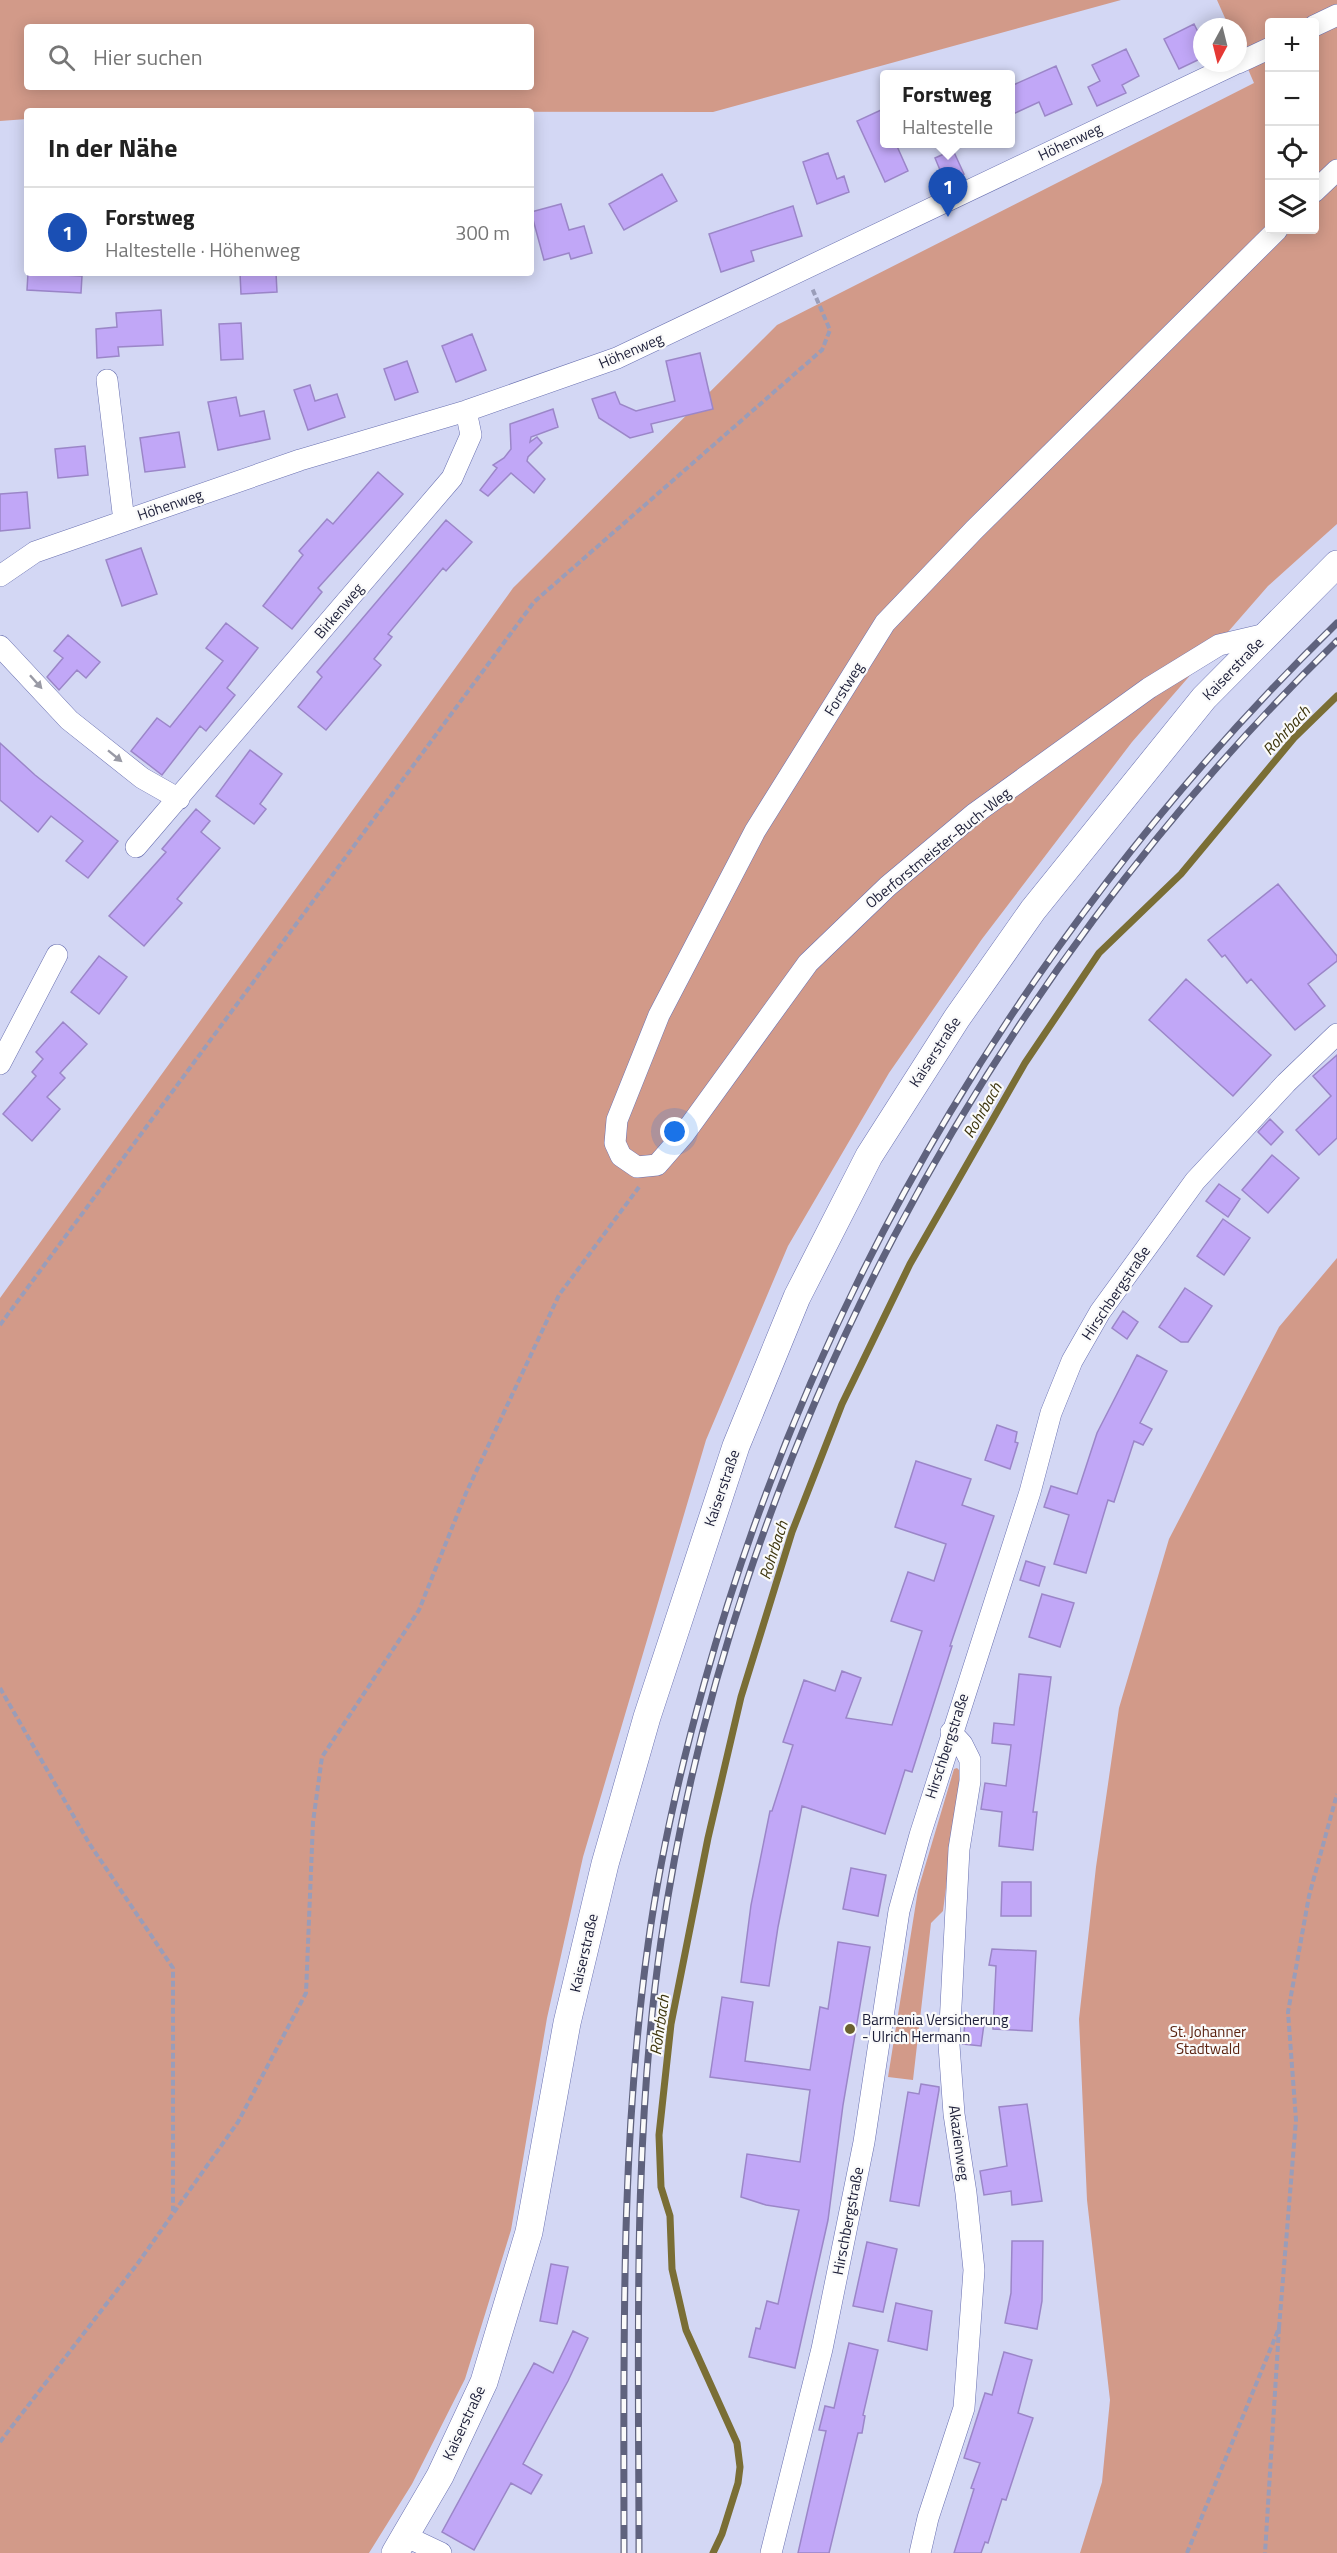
<!DOCTYPE html>
<html lang="de">
<head>
<meta charset="utf-8">
<style>
	body { margin:0; font-family:"Titillium Web",sans-serif; background:#f2f2f2; color:#222 }
	.controls { position:absolute; right:18px; top:18px; display:grid; overflow:hidden; border-radius:6px; box-shadow:0 3px 15px #0003 }
	.controls button { width:54px; height:54px; display:grid; place-items:center; padding:0; border:0; border-bottom:2px solid #e0e0e0; background:#fff; color:#222; font:30px sans-serif }
	.compass { position:absolute; left:1193px; top:18px; width:54px; height:54px; border-radius:50%; background:#fff; box-shadow:0 3px 15px #0003; rotate:187deg }
	.you { position:absolute; left:675px; top:1132px; width:21px; height:21px; margin:-15px; border:4px solid #fff; border-radius:50%; background:#1a73e8; box-shadow:0 0 0 9px #1a73e833 }
	.badge { display:grid; place-items:center; width:39px; height:39px; border-radius:50%; background:#6b612e; color:#fff; font-size:20px; font-weight:700 }
	.pin { position:absolute; translate:-50% -50px; filter:drop-shadow(0 2px 3px #0008) }
	.pin::after { content:''; position:absolute; top:32px; width:21px; height:18px; background:inherit; clip-path:polygon(0 0,100% 0,50% 100%) }
	.popup { position:absolute; left:880px; top:70px; width:135px; height:78px; box-sizing:border-box; display:grid; place-content:center; border-radius:6px; background:#fff; filter:drop-shadow(0 2px 4px #0005); font-size:20px; white-space:nowrap; color:#767676 }
	.popup b { font-size:22px; color:#222 }
	.popup::after { content:''; position:absolute; left:50%; top:100%; margin-left:-12px; border:12px solid transparent; border-top-color:#fff }
	.list { margin:0; padding:0; list-style:none }
	h2 { display:flex; justify-content:space-between; align-items:center; height:78px; margin:0; padding:0 24px; font-size:26px }
	h2 small { font-size:20px; font-weight:400; color:#767676 }
	.list li { display:grid; grid-template-columns:39px 1fr auto; gap:18px; align-items:center; box-sizing:border-box; height:90px; padding:0 24px; border-top:2px solid #e0e0e0 }
	.list b { display:block; font-size:22px; white-space:nowrap }
	.list p { margin:0; font-size:20px; white-space:nowrap; color:#767676 }
	.list em { font-size:20px; font-style:normal; color:#767676 }
	.icon { flex:none; width:33px; height:33px; fill:none; stroke:currentColor; stroke-width:2; stroke-linecap:round; stroke-linejoin:round }
	.map { position:relative; flex:none; width:1337px; height:2553px; overflow:hidden }
	.search { position:absolute; background:#fff; box-shadow:0 3px 15px #0003; left:24px; top:24px; width:510px; height:66px; display:flex; align-items:center; gap:15px; box-sizing:border-box; padding:0 21px; border-radius:6px; color:#767676; font-size:22px }
	.panel { position:absolute; background:#fff; box-shadow:0 3px 15px #0003; left:24px; top:108px; width:510px; height:168px; border-radius:6px }
	.map>svg:first-child { display:block }
	.green { fill:#d29a89; fill-rule:evenodd }
	.lines { fill:none; stroke-linecap:round; stroke-linejoin:round }
	.stream { stroke:#7a6e35; stroke-width:7 }
	.building { fill:#c1a7f7; stroke:#9b86c8; stroke-width:1.5 }
	.minor-casing { stroke:#6970b0; stroke-width:22 }
	.major-casing { stroke:#6970b0; stroke-width:28 }
	.path { stroke:#9a9db9; stroke-width:4; stroke-dasharray:6 3; stroke-linecap:butt }
	.minor { stroke:#fff; stroke-width:21 }
	.major { stroke:#fff; stroke-width:27 }
	.rail-casing { stroke:#5f627d; stroke-width:7 }
	.rail { stroke:#fafafa; stroke-width:4.5; stroke-dasharray:14; stroke-linecap:butt }
	.oneway { fill:#999aa5 }
	.poi-dot { fill:#6b612e; stroke:#fafafa; stroke-width:2 }
	.labels { text-anchor:middle; stroke-width:4.5; stroke-linejoin:round; paint-order:stroke }
	.street-label { font-size:15px; fill:#1c1e38; stroke:#fafafa }
	.poi-label { font-size:15px; fill:#1c1e38; stroke:#fafafa; text-anchor:start }
	.park-label { font-size:15px; fill:#5b2412; stroke:#fafafa }
	.water-label { font-size:16px; font-style:italic; fill:#3d350d; stroke:#fafafa }
</style>
</head>
<body>
<div class="map">
<svg width="1337" height="2553" viewBox="0 0 1337 2553">
	<rect width="100%" height="100%" fill="#d3d7f4"/>
	<path class="green" d="M0,0h1121l-408,112 -686,-1v8l-27,2zM27,27h504v60h-504z
		M1217,0h120v524l-69,62 -136,156 -150,197 -93,134 -101,173 -82,194 -123,417 -36,161 -36,212 -46,149 -53,105 -43,69h-369v-1255l513,-710 264,-263 477,-242 -16,-37v-19h-9zM1270,22h44v208h-44z
		M1337,1258v1295h-257l22,-71 8,-82 -23,-200 -8,-181 17,-152 23,-159 50,-169 110,-212z
		M957,1768l4,4 -18,139 -12,12 -18,157 -25,-3 30,-187 36,-121z"/>
	<g class="lines">
		<path class="stream" d="M713,2553l9,-19 16,-51 2,-16 -3,-24 -51,-113 -14,-61 -2,-53 -9,-29 -2,-52 12,-111 37,-186 33,-141 51,-165 50,-128 68,-140 115,-201 74,-110 82,-79 113,-136 43,-42"/>
	</g>
	<path class="building" d="M1194,24l8,16v18l-23,11 -15,-30z
		M1126,49l13,27 -17,9 4,8 -29,13 -9,-19 12,-6 -8,-16z
		M1056,66l16,38 -27,12 -6,-14 -28,13v-29z
		M881,110l4,10v24h11l12,27 -23,11 -28,-61z
		M953,150l11,24 -19,8 -10,-24z
		M828,153l9,26 7,-3 5,16 -32,12 -14,-42z
		M662,174l15,27 -53,29 -15,-26z
		M561,204l8,26 15,-4 8,27 -21,6 -2,-6 -25,7 -13,-48z
		M793,206l9,30 -51,15 3,10 -33,11 -12,-38z
		M28,273l54,3 -1,17 -54,-3z
		M240,273h36l1,19 -36,2z
		M161,310l2,35 -45,2 1,9 -22,2 -1,-29 21,-2 -1,-14z
		M241,323l2,36 -22,1 -2,-36z
		M472,334l14,36 -30,12 -14,-36z
		M700,353l13,56 -62,15 2,8 -23,6 -31,-20 -7,-19 23,-7 5,12 16,7 39,-10 -9,-40z
		M407,361l11,31 -23,8 -11,-31z
		M310,385l5,16 22,-7 8,23 -37,13 -14,-40z
		M236,397l4,19 24,-5 6,28 -52,11 -10,-48z
		M553,409l5,18 -27,10 -1,5 7,-5 5,6 -14,14 -1,4 18,18 -11,14 -23,-20 -23,23 -8,-6 17,-22 -4,-3 11,-7 7,-9 -1,-25z
		M179,432l6,35 -40,5 -5,-34z
		M85,446l3,29 -30,3 -3,-29z
		M378,472l25,22 -85,94 4,4 -30,37 -29,-23 40,-51 -4,-4 28,-32 6,5z
		M27,492l3,36 -30,3v-37z
		M446,520l26,22 -26,29 -3,-3 -55,66 4,3 -18,22 7,6 -55,65 -28,-23 24,-30 -5,-5z
		M141,548l16,46 -35,12 -16,-46z
		M226,623l32,25 -31,40 8,7 -29,36 -6,-5 -38,49 -31,-24 26,-33 13,9 53,-66 -17,-13z
		M68,635l32,27 -14,16 -9,-8 -18,20 -12,-13 16,-19 -9,-7z
		M0,743l35,32 83,66 -30,37 -22,-17 17,-20 -32,-25 -13,16 -38,-32z
		M250,750l32,24 -22,30 6,5 -12,15 -38,-28z
		M196,809l14,12 -9,11 19,16 -43,51 5,4 -38,43 -35,-30 57,-64 -4,-3z
		M1278,884l59,72v5l-29,23 17,22 -30,24 -44,-51 -4,4 -22,-28 -3,2 -14,-17z
		M99,956l28,21 -28,37 -28,-22z
		M1186,979l85,76 -38,41 -84,-76z
		M63,1022l24,22 -27,29 5,5 -18,19 13,12 -28,32 -29,-27 33,-38 -4,-4 11,-13 -7,-7z
		M1337,1055v83l-18,17 -23,-25 35,-34 -18,-20z
		M1270,1119l13,13 -12,13 -13,-13z
		M1272,1155l27,23 -31,35 -26,-23z
		M1219,1184l21,15 -12,18 -22,-16z
		M1223,1219l27,19 -26,37 -27,-19z
		M1185,1288l27,18 -24,36h-7l-22,-15z
		M1123,1311l15,11 -11,17 -15,-11z
		M1137,1355l30,16 -27,52 12,6 -9,16 -9,-4 -20,61 -6,-2 -22,73 -32,-9 15,-49 -25,-8 7,-21 26,8 20,-61z
		M997,1425l20,7 -2,10 3,1 -8,26 -25,-9z
		M916,1461l55,18 -9,26 32,11 -44,130h2l-40,126 -7,-2 -20,64 -83,-28 -24,121 -9,59 -28,-4 10,-77 19,-94h2l21,-66 -10,-3 21,-62 31,11 7,-20 19,7 -15,40 46,7 30,-94 -31,-10 17,-49 26,9 12,-37 -51,-17z
		M1026,1561l19,6 -6,19 -19,-6z
		M1042,1594l32,9 -14,44 -31,-10z
		M1019,1674l32,3 -18,135h4l-4,38 -34,-4 3,-34 -21,-3 4,-26 21,3 5,-41 -19,-2 2,-20 20,2z
		M851,1868l35,7 -8,41 -35,-7z
		M1002,1882h29v34h-30z
		M838,1942l32,5 -27,158 -15,115 -33,148 -46,-11 7,-29 4,1 7,-28 11,3 21,-94 -33,-5 -25,-8 6,-43 53,8 10,-72 -100,-13 12,-80 31,5 -8,59 65,9 10,-63 8,2z
		M992,1949l44,2 -4,80 -39,-2 3,-63 -7,-1z
		M965,2022l19,2 -3,22 -18,-2z
		M921,2084l18,3v3l-20,116 -29,-5 18,-109 11,2z
		M1027,2104l15,97 -30,4 -1,-14 -27,4 -4,-24 27,-5 -8,-59z
		M1012,2241h31l-1,60 -5,28 -32,-6 6,-30z
		M867,2242l30,7 -14,63 -30,-6z
		M551,2264l17,3 -11,57 -17,-3z
		M896,2303l36,8 -5,39 -39,-9z
		M573,2331l15,7 -20,43 -45,83 19,11 -11,19 -20,-11 -37,67 -32,-18 92,-169 19,10z
		M849,2343l29,7 -15,65 2,1 -3,17h-4l-29,120h-31l28,-122 -7,-1 6,-24 9,2z
		M1004,2352l28,8 -14,53 15,5 -27,82 -4,-1 -14,44 -3,-1 -4,11h-27l20,-64 -3,-1 9,-25 -16,-5 21,-65 7,2z"/>
	<g class="lines">
		<defs>
			<path id="minor" d="M1314,26l23,-11
				M1238,63l32,-15
				M1314,192l23,-22
				M107,380l17,141
				M0,576l35,-24 265,-92 166,-49 151,-53 620,-295
				M1266,634l-47,11 -70,43 -175,126 -86,72 -80,77 -124,171 -27,31 -20,2 -16,-11 -6,-13 2,-23 42,-105 96,-184 130,-208 89,-93 303,-300
				M0,646l69,74 73,58 37,21
				M136,847l316,-369 19,-43 -5,-24
				M0,1064l57,-109
				M405,2536l36,17
				M771,2553l51,-204 42,-207 35,-231 21,-76 110,-343 21,-79 21,-52 28,-49 95,-131 91,-98 51,-49
				M920,2553l8,-35 36,-110 10,-138 -8,-77 -12,-79 -5,-69 10,-196 11,-68v-21l-8,-16 -11,-12"/>
			<path id="major" d="M395,2553l45,-77 44,-94 45,-150 38,-209 38,-159 42,-147 89,-271 61,-149 72,-141 88,-138 76,-108 171,-212 133,-134"/>
		</defs>
		<use href="#minor" class="minor-casing"/>
		<use href="#major" class="major-casing"/>
		<path class="path" d="M0,1325l534,-723 288,-252 8,-20 -18,-42
			M0,1688l89,155 84,125v243
			M1279,2328l17,-208 -8,-108 21,-116 28,-102
			M0,2442l138,-179 100,-141 68,-129 7,-171 9,-65 97,-147 47,-117 93,-198 80,-108
			M1187,2553l92,-225 -14,225"/>
		<use href="#minor" class="minor"/>
		<use href="#major" class="major"/>
		<defs>
			<path id="rail" d="M624,2553c0,-203 -4,-407 24,-608 12,-89 32,-175 56,-261 112,-403 334,-769 633,-1061
				M639,2553c0,-204 -7,-410 22,-612 70,-486 326,-959 676,-1300"/>
		</defs>
		<use href="#rail" class="rail-casing"/>
		<use href="#rail" class="rail"/>
	</g>
	<defs><path id="oneway-solid" d="M-6-.8H1V-3.2L6.5 0L1 3.2V.8H-6Z" transform="scale(1.5)"/></defs>
	<g class="oneway">
		<use href="#oneway-solid" transform="translate(36 682) rotate(48)"/>
		<use href="#oneway-solid" transform="translate(115 756) rotate(39)"/>
	</g>
	<circle class="poi-dot" cx="850" cy="2029" r="6"/>
	<g class="labels">
		<g class="street-label">
			<text transform="translate(1070 142) rotate(-25)" y="5">Höhenweg</text>
			<text transform="translate(631 351) rotate(-23)" y="5">Höhenweg</text>
			<text transform="translate(170 505) rotate(-19)" y="5">Höhenweg</text>
			<text transform="translate(339 611) rotate(-50)" y="5">Birkenweg</text>
			<text transform="translate(1233 669) rotate(-46)" y="5">Kaiserstraße</text>
			<text transform="translate(844 689) rotate(-58)" y="5">Forstweg</text>
			<text transform="translate(938 848) rotate(-39)" y="5">Oberforstmeister-Buch-Weg</text>
			<text transform="translate(935 1052) rotate(-57)" y="5">Kaiserstraße</text>
			<text transform="translate(1116 1293) rotate(-56)" y="5">Hirschbergstraße</text>
			<text transform="translate(722 1488) rotate(-71)" y="5">Kaiserstraße</text>
			<text transform="translate(947 1746) rotate(-72)" y="5">Hirschbergstraße</text>
			<text transform="translate(584 1953) rotate(-77)" y="5">Kaiserstraße</text>
			<text transform="translate(959 2143) rotate(82)" y="5">Akazienweg</text>
			<text transform="translate(848 2221) rotate(-79)" y="5">Hirschbergstraße</text>
			<text transform="translate(464 2423) rotate(-65)" y="5">Kaiserstraße</text>
		</g>
		<g class="poi-label">
			<text x="862" y="2025">Barmenia Versicherung<tspan x="862" dy="17">- Ulrich Hermann</tspan></text>
		</g>
		<g class="park-label">
			<text x="1208" y="2037">St. Johanner<tspan x="1208" dy="17">Stadtwald</tspan></text>
		</g>
		<g class="water-label">
			<text transform="translate(1286 730) rotate(-47)" y="6">Rohrbach</text>
			<text transform="translate(982 1110) rotate(-60)" y="6">Rohrbach</text>
			<text transform="translate(773 1550) rotate(-72)" y="6">Rohrbach</text>
			<text transform="translate(659 2025) rotate(-82)" y="6">Rohrbach</text>
		</g>
	</g>
</svg>
<div class="controls">
<button>+</button>
<button>−</button>
<button><svg class="icon" aria-label="locate" viewBox="0 0 24 24"><circle cx="12" cy="12" r="6"/><path d="M12 2v4M12 18v4M2 12h4M18 12h4"/></svg></button>
<button><svg class="icon" aria-label="layers" viewBox="0 0 24 24"><path d="M12 4l9 5-9 5-9-5zM3 14l9 5 9-5"/></svg></button>
</div>
<svg class="compass" viewBox="-18 -18 36 36"><path d="M0-13l5 13h-10z" fill="#e53935"/><path d="M0 13l5-13h-10z" fill="#767676"/></svg>
<div class="you"></div>
<div class="pin badge" style="left:948px;top:217px;background:#1a4fb4">1</div>
<div class="popup"><b>Forstweg</b>Haltestelle</div>
<div class="search"><svg class="icon" aria-label="search" viewBox="0 0 24 24"><circle cx="10" cy="10" r="6"/><path d="M15 15l6 6"/></svg>Hier suchen</div>
<section class="panel">
<h2>In der Nähe<small></small></h2>
<ul class="list">
<li><span class="badge" style="background:#1a4fb4">1</span><div><b>Forstweg</b><p>Haltestelle · Höhenweg</p></div><em>300 m</em></li>
</ul>
</section>
</div>
</body>
</html>
